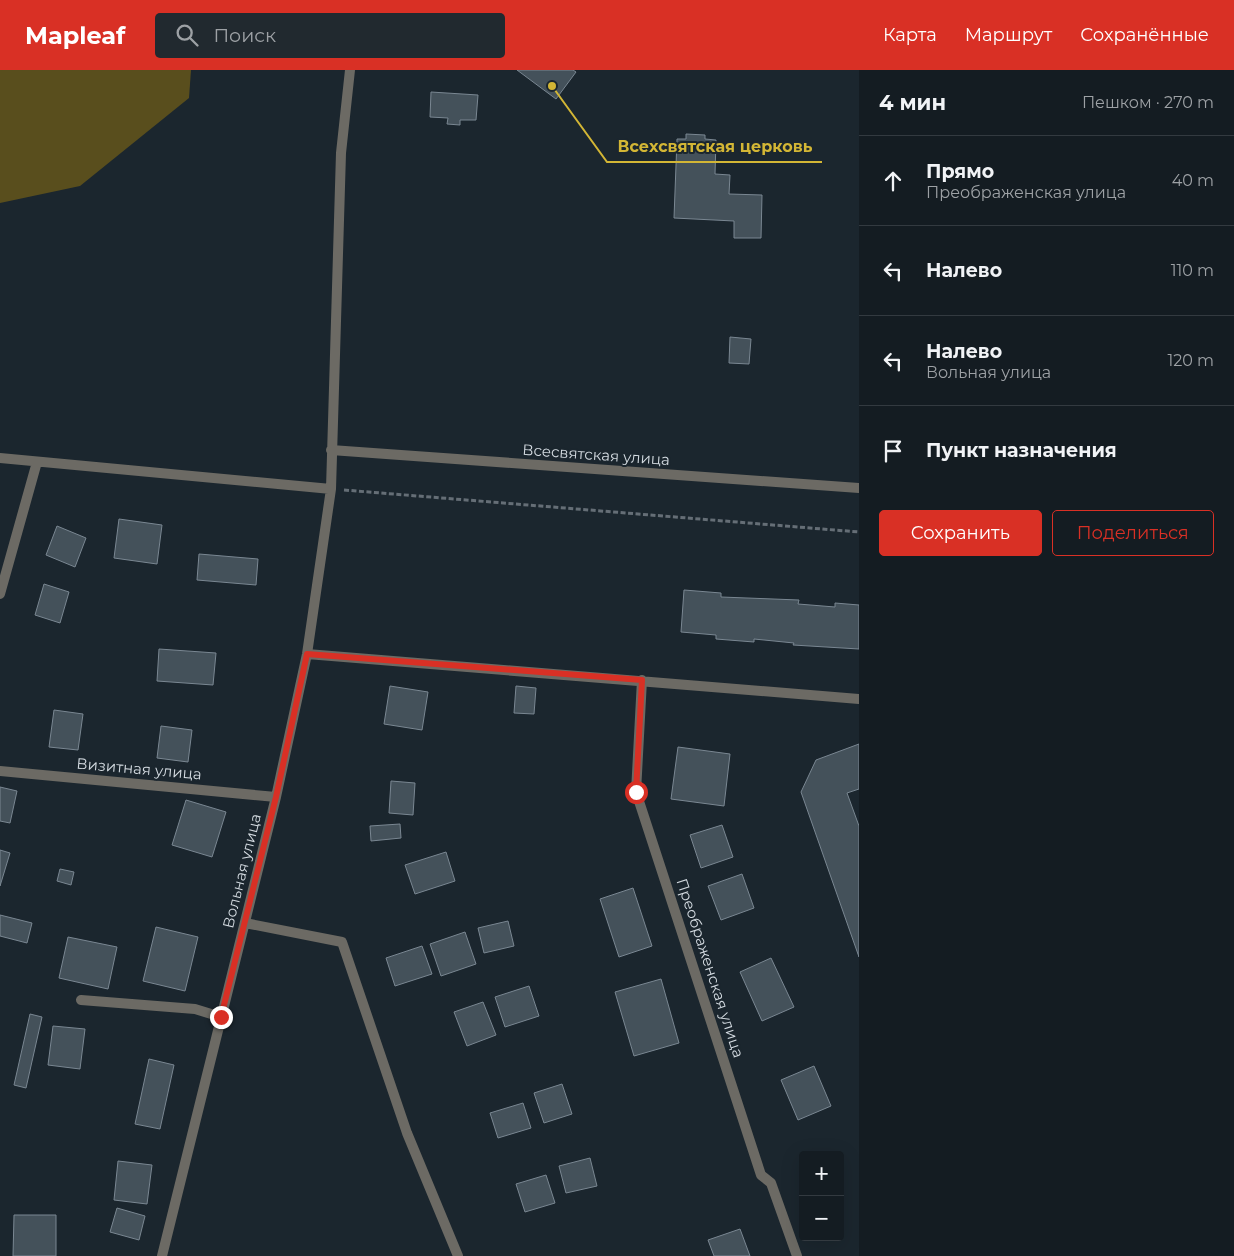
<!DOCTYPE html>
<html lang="ru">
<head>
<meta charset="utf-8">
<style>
	body { margin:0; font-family:Montserrat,sans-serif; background:#21292f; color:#f1f3f6 }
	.controls { position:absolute; right:15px; bottom:15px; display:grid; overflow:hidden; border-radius:5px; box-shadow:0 5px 20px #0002 }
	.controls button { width:45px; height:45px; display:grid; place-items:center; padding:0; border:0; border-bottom:1px solid #333a40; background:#141c22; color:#f1f3f6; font:25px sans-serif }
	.stop { position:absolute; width:15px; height:15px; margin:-11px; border:4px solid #d93025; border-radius:50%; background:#fff }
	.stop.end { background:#d93025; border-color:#fff; box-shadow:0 1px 5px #0008 }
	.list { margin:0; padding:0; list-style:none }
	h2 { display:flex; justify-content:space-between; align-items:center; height:65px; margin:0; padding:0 20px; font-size:21px }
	h2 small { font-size:16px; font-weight:400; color:#9da1a5 }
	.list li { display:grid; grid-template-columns:32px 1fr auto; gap:15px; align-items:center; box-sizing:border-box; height:90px; padding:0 20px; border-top:1px solid #333a40 }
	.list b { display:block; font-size:19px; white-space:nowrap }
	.list p { margin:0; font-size:16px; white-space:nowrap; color:#9da1a5 }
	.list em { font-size:16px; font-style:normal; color:#9da1a5 }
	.actions { display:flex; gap:10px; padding:15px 20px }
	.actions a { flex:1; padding:11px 0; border:1px solid #d93025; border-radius:5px; text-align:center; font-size:18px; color:#d93025 }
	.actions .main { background:#d93025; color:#fff }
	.icon { flex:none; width:28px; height:28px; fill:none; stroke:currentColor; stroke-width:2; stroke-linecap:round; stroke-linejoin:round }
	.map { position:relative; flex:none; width:859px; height:1186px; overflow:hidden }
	header { display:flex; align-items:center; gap:30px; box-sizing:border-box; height:70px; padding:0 25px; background:#d93025; color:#fff }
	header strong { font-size:24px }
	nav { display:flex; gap:28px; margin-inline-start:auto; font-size:18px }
	.search { width:350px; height:45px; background:#21292f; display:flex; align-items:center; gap:12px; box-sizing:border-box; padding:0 18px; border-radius:5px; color:#9da1a5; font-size:19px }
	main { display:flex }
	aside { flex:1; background:#141c22 }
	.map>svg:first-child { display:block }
	.forest { fill:#594e1d }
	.building { fill:#44515a; stroke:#7a8792 }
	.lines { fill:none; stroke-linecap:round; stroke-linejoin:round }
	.path { stroke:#656e76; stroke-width:3; stroke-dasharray:5 2.5; stroke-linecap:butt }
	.minor { stroke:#6c6a64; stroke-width:10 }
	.route { stroke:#d93025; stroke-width:6 }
	.labels { text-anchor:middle; stroke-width:4; stroke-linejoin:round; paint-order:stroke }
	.street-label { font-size:15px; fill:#d4dbe1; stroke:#1b262e }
	.leader { fill:none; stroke:#d3b635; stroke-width:2 }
	.callout-dot { fill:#d3b635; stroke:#1b262e; stroke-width:2 }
	.callout-label { font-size:16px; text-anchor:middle; font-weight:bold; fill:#d3b635; stroke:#1b262e; stroke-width:4; stroke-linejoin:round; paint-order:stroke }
</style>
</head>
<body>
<header>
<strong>Mapleaf</strong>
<div class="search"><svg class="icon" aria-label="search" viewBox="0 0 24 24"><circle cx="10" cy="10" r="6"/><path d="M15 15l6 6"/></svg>Поиск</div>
<nav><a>Карта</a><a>Маршрут</a><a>Сохранённые</a></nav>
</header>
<main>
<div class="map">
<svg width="859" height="1186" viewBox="0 0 859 1186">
	<rect width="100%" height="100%" fill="#1b262e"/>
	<path class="forest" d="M0,0h191l-2,28 -109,88 -80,17z"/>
	<path class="building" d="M517,0h56l3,2 -20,27z
		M431,22l47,3 -2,25h-16v5l-13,-1 1,-6 -18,-1z
		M686,64l19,1v4l11,1 -1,34 15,1 -1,19 33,1 -1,43h-27v-17l-60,-3 3,-79h9z
		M730,267l21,2 -2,25 -20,-1z
		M119,449l43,6 -5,39 -43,-6z
		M57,456l29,12 -11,29 -29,-12z
		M199,484l59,5 -2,26 -59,-5z
		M44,514l25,8 -9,31 -25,-8z
		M684,520l37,3v4l78,3 -1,4 37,3v-4l24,2v44l-66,-4 1,-2 -40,-4v3l-38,-3v-4l-35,-3z
		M159,579l57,4 -3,32 -56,-4z
		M390,616l38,6 -6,38 -38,-6z
		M516,616l20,2 -2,26 -20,-1z
		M54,640l29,4 -5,36 -29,-3z
		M161,656l31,4 -4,32 -31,-4z
		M859,674v45l-12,4 12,33v131l-58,-165 15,-32z
		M678,677l52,7 -6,52 -53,-7z
		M391,711l24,2 -2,32 -24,-2z
		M0,717l17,4 -7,32 -10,-2z
		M186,730l40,12 -14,45 -40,-12z
		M400,754l1,14 -30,3 -1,-15z
		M722,755l11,32 -32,11 -11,-33z
		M0,780l10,3 -10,33z
		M446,782l9,29 -40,13 -10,-29z
		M60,799l14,3 -3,13 -14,-4z
		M742,804l12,34 -33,12 -13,-34z
		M633,818l19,58 -33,11 -19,-58z
		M0,845l32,8 -5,20 -27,-7z
		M508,851l6,25 -30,7 -6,-25z
		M156,857l42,10 -13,54 -42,-10z
		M465,862l11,32 -35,12 -11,-32z
		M68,867l49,10 -9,42 -49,-11z
		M422,876l10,28 -37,12 -9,-28z
		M771,888l23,49 -32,14 -22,-49z
		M661,909l18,64 -45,13 -19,-64z
		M529,916l10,30 -34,11 -10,-30z
		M483,932l13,33 -29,11 -13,-34z
		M30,944l12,3 -16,71 -12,-3z
		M53,956l32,3 -5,40 -32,-4z
		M149,989l25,6 -14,64 -25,-5z
		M814,996l17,40 -33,14 -17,-40z
		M562,1014l10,30 -28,9 -10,-30z
		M523,1033l8,25 -33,10 -8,-25z
		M590,1088l7,28 -31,7 -7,-27z
		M118,1091l34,4 -5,39 -33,-4z
		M546,1105l9,28 -30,9 -9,-28z
		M117,1138l28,8 -6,24 -29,-8z
		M14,1145h42v41h-43z
		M740,1159l10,27h-36l-6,-16z"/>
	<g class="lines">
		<path class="path" d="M344,420l515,42"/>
		<path class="minor" d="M331,380l528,38
			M0,388l331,31
			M0,524l37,-132
			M307,584l552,45
			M642,610l-6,112 125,383 10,8 26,73
			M0,701l276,26
			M245,853l97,19 65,191 51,123
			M81,930l114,9 26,8
			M162,1186l114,-459 31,-143 24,-165 10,-336 9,-83"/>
	</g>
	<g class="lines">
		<path class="route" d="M221,947l55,-220 31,-143 335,26 -6,112"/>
	</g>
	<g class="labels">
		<g class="street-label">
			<text transform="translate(596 385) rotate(4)" y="5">Всесвятская улица</text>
			<text transform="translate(139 699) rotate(5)" y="5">Визитная улица</text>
			<text transform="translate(242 801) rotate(-76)" y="5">Вольная улица</text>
			<text transform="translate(710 898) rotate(72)" y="5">Преображенская улица</text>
		</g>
	</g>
	<path class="leader" d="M552 16L607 92H822"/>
	<circle class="callout-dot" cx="552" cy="16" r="5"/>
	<g class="callout-label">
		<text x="715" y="82">Всехсвятская церковь</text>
	</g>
</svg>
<div class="controls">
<button>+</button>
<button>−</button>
</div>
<div class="stop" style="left:636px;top:722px"></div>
<div class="stop end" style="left:221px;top:947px"></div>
</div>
<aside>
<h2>4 мин<small>Пешком · 270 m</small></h2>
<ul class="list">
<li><svg class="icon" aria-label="ahead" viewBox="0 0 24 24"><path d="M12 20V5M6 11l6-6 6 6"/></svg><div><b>Прямо</b><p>Преображенская улица</p></div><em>40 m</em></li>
<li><svg class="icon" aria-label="left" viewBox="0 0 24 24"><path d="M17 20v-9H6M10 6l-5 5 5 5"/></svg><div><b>Налево</b></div><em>110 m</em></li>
<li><svg class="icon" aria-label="left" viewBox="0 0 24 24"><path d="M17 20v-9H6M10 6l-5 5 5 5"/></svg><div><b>Налево</b><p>Вольная улица</p></div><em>120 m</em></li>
<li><svg class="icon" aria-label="arrive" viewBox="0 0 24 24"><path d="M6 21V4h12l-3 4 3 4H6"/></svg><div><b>Пункт назначения</b></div></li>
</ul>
<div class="actions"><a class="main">Сохранить</a><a>Поделиться</a></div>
</aside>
</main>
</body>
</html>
